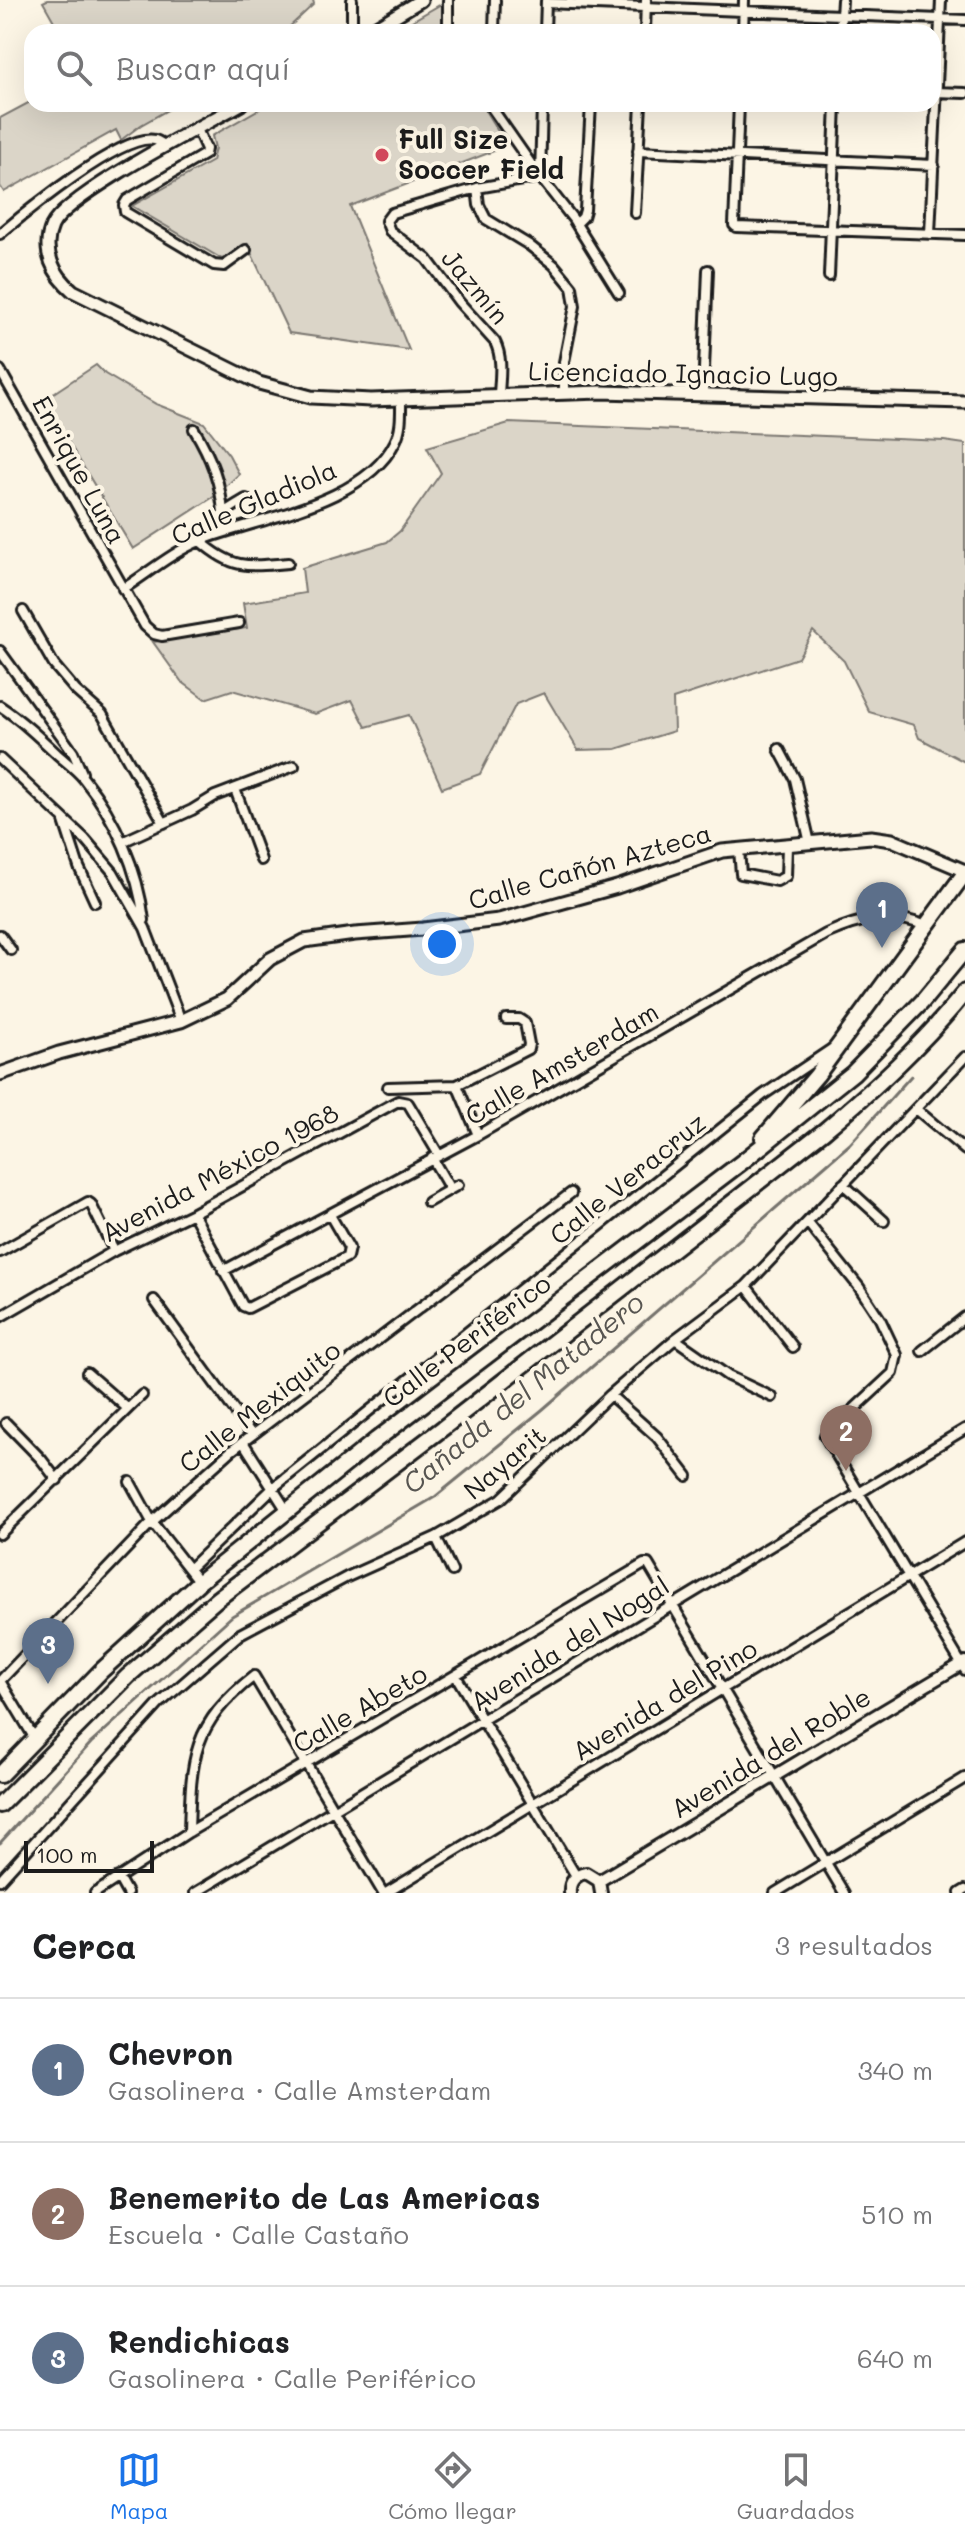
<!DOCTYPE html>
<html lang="es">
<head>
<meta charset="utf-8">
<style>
	body { margin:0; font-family:Mali,sans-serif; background:#f6f6f6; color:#202124 }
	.scale { position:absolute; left:24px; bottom:20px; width:130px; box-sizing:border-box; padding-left:8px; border:4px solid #1c1c1c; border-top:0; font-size:22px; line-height:28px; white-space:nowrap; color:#1c1c1c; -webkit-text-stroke:6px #fcf5e5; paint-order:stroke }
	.you { position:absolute; left:442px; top:944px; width:28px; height:28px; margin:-20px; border:6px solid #fff; border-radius:50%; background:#1a73e8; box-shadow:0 0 0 12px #1a73e833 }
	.badge { display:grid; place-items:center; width:52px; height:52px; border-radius:50%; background:#1a73e8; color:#fff; font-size:26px; font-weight:700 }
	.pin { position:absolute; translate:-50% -66px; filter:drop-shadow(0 2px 4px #0008) }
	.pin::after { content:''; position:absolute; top:42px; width:28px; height:24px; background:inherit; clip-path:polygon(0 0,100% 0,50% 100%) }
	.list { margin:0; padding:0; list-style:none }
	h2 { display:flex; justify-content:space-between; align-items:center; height:104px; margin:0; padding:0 32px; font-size:34px }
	h2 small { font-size:26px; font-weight:400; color:#757577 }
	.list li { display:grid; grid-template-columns:52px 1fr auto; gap:24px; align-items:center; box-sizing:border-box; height:144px; padding:0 32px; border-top:2px solid #e0e0e0 }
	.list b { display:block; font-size:30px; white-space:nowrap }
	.list p { margin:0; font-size:26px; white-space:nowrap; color:#757577 }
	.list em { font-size:26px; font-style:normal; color:#757577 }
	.icon { flex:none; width:44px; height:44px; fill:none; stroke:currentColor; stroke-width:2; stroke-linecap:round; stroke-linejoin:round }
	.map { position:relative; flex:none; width:965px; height:1893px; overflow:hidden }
	.search { position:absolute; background:#fff; box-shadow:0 8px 32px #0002; left:24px; right:24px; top:24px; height:88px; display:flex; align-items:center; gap:20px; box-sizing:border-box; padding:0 28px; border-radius:24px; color:#757577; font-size:30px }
	.sheet { height:536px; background:#fff }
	nav { display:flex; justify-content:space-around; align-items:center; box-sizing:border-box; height:112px; border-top:2px solid #e0e0e0; background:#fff; font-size:22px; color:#757577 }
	nav a { display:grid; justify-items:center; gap:4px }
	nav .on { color:#1a73e8 }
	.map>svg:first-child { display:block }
	.green { fill:#dbd5c8; stroke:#7c7872; stroke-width:2 }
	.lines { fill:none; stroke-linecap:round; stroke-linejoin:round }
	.stream { stroke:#75726c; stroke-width:3 }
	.minor-casing { stroke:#1c1c1c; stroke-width:14 }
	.tertiary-casing { stroke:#1c1c1c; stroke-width:16 }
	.secondary-casing { stroke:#1c1c1c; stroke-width:17 }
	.trunk-casing { stroke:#1c1c1c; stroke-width:20 }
	.minor { stroke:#fcf5e5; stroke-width:8 }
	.tertiary { stroke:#fcf5e5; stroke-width:10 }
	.secondary { stroke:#fcf5e5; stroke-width:11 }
	.trunk { stroke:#fcf5e5; stroke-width:14 }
	.poi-dot { fill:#d1495b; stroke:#fcf5e5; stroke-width:3 }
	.labels { text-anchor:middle; stroke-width:8; stroke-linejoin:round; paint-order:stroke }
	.poi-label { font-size:26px; font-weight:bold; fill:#1c1c1c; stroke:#fcf5e5; text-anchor:start }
	.street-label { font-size:26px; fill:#1c1c1c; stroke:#fcf5e5 }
	.water-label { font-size:28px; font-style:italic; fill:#575551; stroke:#fcf5e5 }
</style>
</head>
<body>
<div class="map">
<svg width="965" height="1893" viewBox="0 0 965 1893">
	<rect width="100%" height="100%" fill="#fcf5e5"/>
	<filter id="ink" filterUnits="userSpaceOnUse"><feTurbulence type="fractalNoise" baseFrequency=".0125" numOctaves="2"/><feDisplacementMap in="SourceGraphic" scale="16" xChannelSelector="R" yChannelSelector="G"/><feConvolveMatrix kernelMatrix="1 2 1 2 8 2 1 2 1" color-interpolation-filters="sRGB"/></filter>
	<g filter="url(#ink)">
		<path class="green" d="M47,0h266l1,4 -30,28h-224l-17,-30z
			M443,3v29h-50z
			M32,101v3h146l-37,21 -20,15 -5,-10 -112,62 -4,-6v-68z
			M268,104h213l26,42 -157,60 59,144 -120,-17 -42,-89 -25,15 -90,-53 80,-45 3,-13 -3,-12z
			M96,365l9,9 51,30 48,19 25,32 10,19 -21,20 -85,55 -90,-149z
			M509,423l435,18 21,3v318l-46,-24 -5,-13 -45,-13 -25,-51 -31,-30 -15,27 -125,41 1,32 -58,18 -38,1 -34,-57 -28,11 -36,70 -38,14 -33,-73 -43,12 -14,-27 -37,14 -83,-24 -27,9 -24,-18 -28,-39 94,-14 -4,-25 62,-10 -3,-25 85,-26 13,-11 41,-58 -14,-26z"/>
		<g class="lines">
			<path class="stream" d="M0,1843l91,-100 141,-127 203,-119 107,-87 308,-266 61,-68"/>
			<defs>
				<path id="minor" d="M546,3l419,17
					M352,32v-32
					M448,32v-32
					M494,32l1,-32
					M545,32l1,-31
					M645,32l1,-32
					M743,32l1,-32
					M840,32l2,-32
					M934,92l31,1
					M489,104l51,73 33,42 46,74
					M739,104l-5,121 2,2 229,8
					M197,129l9,20 -1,5 -78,46 -3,5 1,7 89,53 10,1 22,-16
					M638,151l296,14
					M477,188l2,17 7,14 43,26 25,20 18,22 3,19 -11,56v30
					M635,213l6,-109
					M576,224l7,-7 2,-7 6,-106
					M0,234c25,-21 123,-102 155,-94 4,1 7,4 11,6
					M930,234l11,-234
					M829,276l7,-172
					M0,370l145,256 9,8 8,2 77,-13
					M499,394c1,-17 4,-36 -4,-52l-36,-40 -32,-43 -37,-28 -4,-10 6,-8 85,-25 63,-11 2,-73
					M703,394l5,-124
					M194,429c16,26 27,53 29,84
					M246,499c-19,11 -37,21 -46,42 32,28 46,26 88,22
					M123,589c25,-16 51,-38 79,-49 57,-22 163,-37 193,-98 7,-13 6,-29 6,-43
					M23,611l31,54 22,26 26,23 62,109
					M0,651l73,101 9,21
					M0,706c21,14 39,31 57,48 9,8 20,16 27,25 32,40 54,91 60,141
					M779,749l16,30 15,64
					M0,759l85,80 28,33 32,56 36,93
					M235,789l26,71
					M64,821l15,46 16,35
					M122,842l70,-32 23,-14 79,-30
					M739,850l2,24 36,7 9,-5 1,-30
					M0,935l11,15
					M457,1085l21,50
					M388,1087l69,-2 71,-36 1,-5 -4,-21 -6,-4h-13
					M916,1109l49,41
					M432,1158l18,31
					M843,1184l41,37
					M428,1202l30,-17
					M193,1213l50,93 5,2 99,-51 2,-9 -19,-33
					M808,1223l51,64 21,32 17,36 -4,18 -68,63 140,234
					M0,1252l88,-50 3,2 23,47
					M223,1271l255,-136 348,-201c33,-15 65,-23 100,-8
					M746,1286l47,61
					M154,1300l98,135
					M0,1317l114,-66 79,-38 205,-112 10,2 31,52
					M675,1339l53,37 44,21
					M922,1351l43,-34
					M87,1373l40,35
					M610,1395l47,42 30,39
					M6,1423l35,36 16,21
					M243,1442l44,69
					M130,1482l22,40 47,60
					M0,1534l142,-139
					M436,1537l16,34
					M189,1569l84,-81 490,-393 70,-47
					M456,1676l120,200
					M0,1681l152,-159 79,-71 340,-258
					M0,1681l35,58
					M189,1832c2,-74 3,-108 65,-156l129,217
					M118,1877l9,16
					M0,1880l159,-176 81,-70 107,-57 89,-40 65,-38 109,-104 65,-56 71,-53 219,-229
					M95,1893l94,-61 455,-268h4l196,329
					M195,1893l770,-464
					M386,1893l579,-351
					M775,1893l190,-115
					M960,1893l5,-3"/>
				<path id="tertiary" d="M599,1881l366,-219
					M570,1893c-1,-11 5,-18 16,-20l13,8 2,12"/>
				<path id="secondary" d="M368,32l53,-32
					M241,104c-37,21 -175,91 -189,122 -11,25 2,49 21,65l186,92 52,14 60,3 230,-8 364,10
					M0,1074l59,-21 122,-32 46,-22 43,-40 34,-18 51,-7 68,-5 76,-9 118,-33 105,-36 149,-14 21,3 73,31"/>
				<path id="trunk" d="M763,1138l54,-63 148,-202
					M0,1775l101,-104 98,-89 177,-142 366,-278 111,-89 69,-71 43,-52
					M0,1805l128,-129 89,-77 226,-171 381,-297c51,-43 99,-87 141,-139"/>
			</defs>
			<use href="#minor" class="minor-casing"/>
			<use href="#tertiary" class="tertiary-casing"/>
			<use href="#secondary" class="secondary-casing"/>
			<use href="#trunk" class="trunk-casing"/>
			<use href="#minor" class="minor"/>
			<use href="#tertiary" class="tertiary"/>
			<use href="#secondary" class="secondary"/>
			<use href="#trunk" class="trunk"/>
		</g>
	</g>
	<circle class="poi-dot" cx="382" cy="155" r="8"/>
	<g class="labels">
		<g class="poi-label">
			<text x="398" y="149">Full Size<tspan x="398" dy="30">Soccer Field</tspan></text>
		</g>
		<g class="street-label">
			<text transform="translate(475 287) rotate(50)" y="9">Jazmín</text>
			<text transform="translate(683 374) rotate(1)" y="9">Licenciado Ignacio Lugo</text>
			<text transform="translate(79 470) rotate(61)" y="9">Enrique Luna</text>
			<text transform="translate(254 503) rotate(-23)" y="9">Calle Gladiola</text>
			<text transform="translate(590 867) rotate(-16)" y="9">Calle Cañón Azteca</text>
			<text transform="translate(562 1064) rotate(-30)" y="9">Calle Amsterdam</text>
			<text transform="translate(220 1173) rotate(-28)" y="9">Avenida México 1968</text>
			<text transform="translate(628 1179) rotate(-39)" y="9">Calle Veracruz</text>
			<text transform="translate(467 1341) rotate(-37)" y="9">Calle Periférico</text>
			<text transform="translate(260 1407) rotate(-38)" y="9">Calle Mexiquito</text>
			<text transform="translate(505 1463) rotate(-40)" y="9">Nayarit</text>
			<text transform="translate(570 1644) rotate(-32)" y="9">Avenida del Nogal</text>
			<text transform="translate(665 1700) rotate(-31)" y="9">Avenida del Pino</text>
			<text transform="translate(360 1709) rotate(-30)" y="9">Calle Abeto</text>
			<text transform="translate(771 1753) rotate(-31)" y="9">Avenida del Roble</text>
		</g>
		<g class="water-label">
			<text transform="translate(523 1393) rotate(-39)" y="10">Cañada del Matadero</text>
		</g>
	</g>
</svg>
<div class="scale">100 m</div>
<div class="you"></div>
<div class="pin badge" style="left:882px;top:948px;background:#5c6f8a">1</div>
<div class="pin badge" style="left:846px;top:1471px;background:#8d6e63">2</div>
<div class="pin badge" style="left:48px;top:1684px;background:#5c6f8a">3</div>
<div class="search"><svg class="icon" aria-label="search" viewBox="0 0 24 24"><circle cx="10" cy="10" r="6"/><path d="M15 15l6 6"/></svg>Buscar aquí</div>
</div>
<section class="sheet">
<h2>Cerca<small>3 resultados</small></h2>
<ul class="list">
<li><span class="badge" style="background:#5c6f8a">1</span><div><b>Chevron</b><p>Gasolinera · Calle Amsterdam</p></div><em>340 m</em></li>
<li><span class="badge" style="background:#8d6e63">2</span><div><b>Benemerito de Las Americas</b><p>Escuela · Calle Castaño</p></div><em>510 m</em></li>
<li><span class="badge" style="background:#5c6f8a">3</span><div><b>Rendichicas</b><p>Gasolinera · Calle Periférico</p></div><em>640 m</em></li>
</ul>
</section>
<nav>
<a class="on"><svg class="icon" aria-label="map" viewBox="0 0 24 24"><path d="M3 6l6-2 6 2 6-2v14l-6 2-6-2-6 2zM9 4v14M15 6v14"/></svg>Mapa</a>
<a><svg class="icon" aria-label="directions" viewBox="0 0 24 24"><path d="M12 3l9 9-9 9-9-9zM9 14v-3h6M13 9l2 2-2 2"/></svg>Cómo llegar</a>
<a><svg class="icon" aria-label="saved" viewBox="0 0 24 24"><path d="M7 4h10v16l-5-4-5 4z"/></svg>Guardados</a>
</nav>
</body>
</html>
